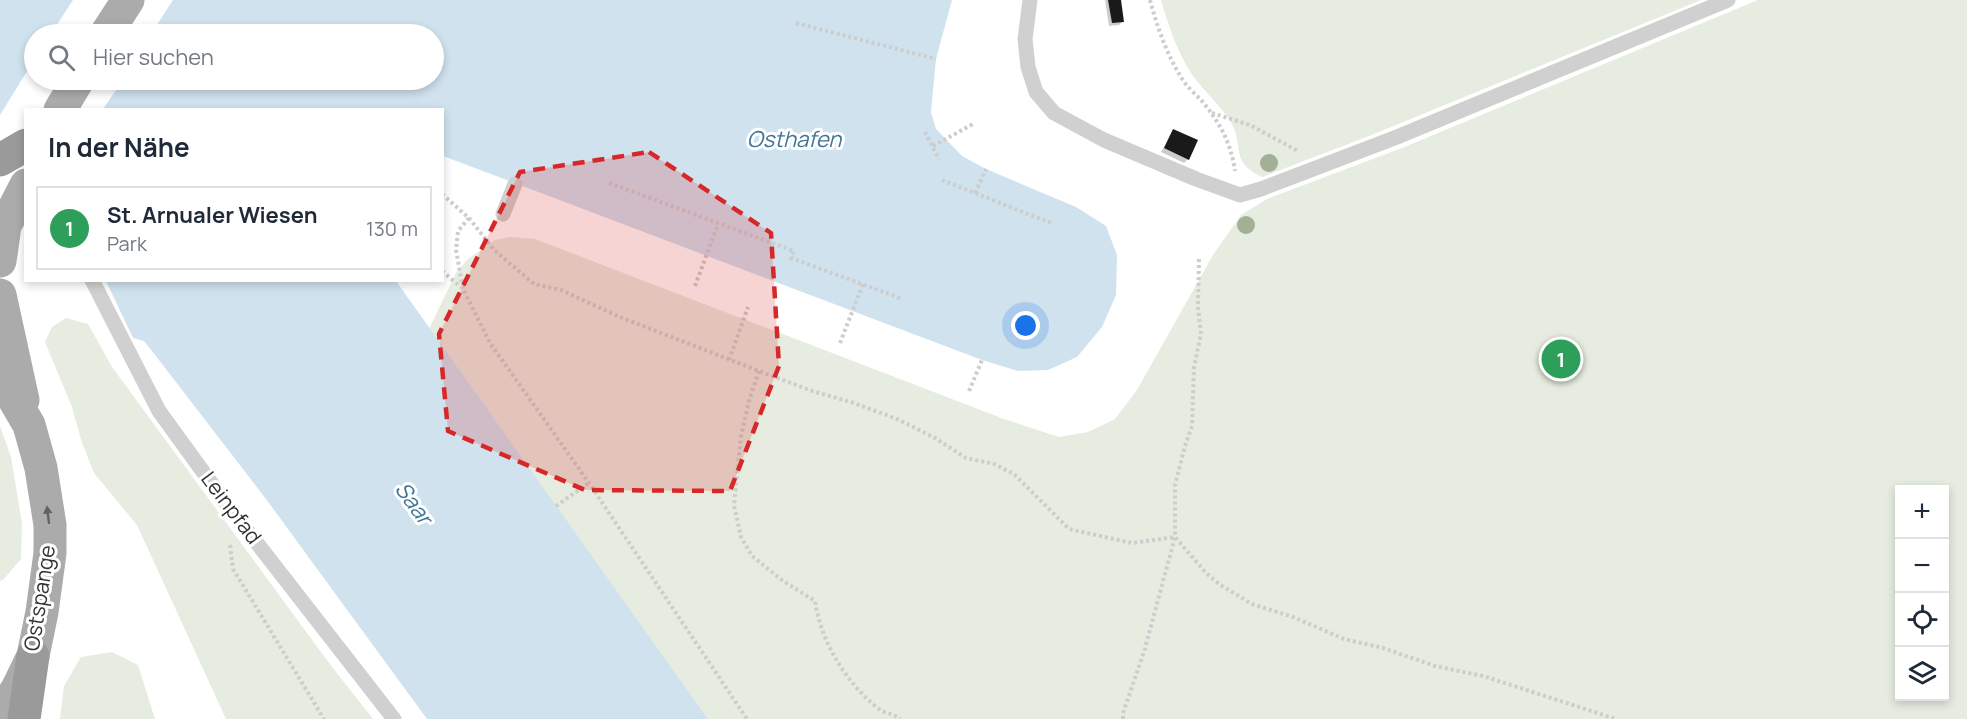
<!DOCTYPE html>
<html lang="de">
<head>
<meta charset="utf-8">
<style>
	body { margin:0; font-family:Manrope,sans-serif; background:#f6f6f7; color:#1f2937 }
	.controls { position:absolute; right:18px; bottom:18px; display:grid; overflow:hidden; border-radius:0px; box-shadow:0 3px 9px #0003 }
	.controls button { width:54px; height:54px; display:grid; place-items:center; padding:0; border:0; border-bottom:2px solid #e0e1e3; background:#fff; color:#1f2937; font:30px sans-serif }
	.you { position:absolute; left:1026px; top:326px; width:21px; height:21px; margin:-15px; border:4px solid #fff; border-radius:50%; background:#1a73e8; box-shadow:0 0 0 9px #1a73e833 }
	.badge { display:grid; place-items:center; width:39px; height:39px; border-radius:50%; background:#b45309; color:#fff; font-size:20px; font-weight:700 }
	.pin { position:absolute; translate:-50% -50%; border:3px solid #fff; box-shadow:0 2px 6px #0006 }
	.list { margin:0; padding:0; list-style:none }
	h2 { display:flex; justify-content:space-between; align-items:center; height:78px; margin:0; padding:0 24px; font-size:26px }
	h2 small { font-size:20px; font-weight:400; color:#747a83 }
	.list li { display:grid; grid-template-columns:39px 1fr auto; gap:18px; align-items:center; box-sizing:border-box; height:84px; margin:0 12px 12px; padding:0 12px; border:2px solid #e0e1e3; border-radius:0px }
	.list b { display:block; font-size:22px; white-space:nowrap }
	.list p { margin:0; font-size:20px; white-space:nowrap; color:#747a83 }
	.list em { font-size:20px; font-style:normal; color:#747a83 }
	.icon { flex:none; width:33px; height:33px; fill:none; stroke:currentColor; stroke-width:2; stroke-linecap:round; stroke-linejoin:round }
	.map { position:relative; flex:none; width:1967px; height:719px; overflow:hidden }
	.search { position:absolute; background:#fff; box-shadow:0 3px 9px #0003; left:24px; top:24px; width:420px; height:66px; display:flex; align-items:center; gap:15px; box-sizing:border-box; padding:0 21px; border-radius:33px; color:#747a83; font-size:22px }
	.panel { position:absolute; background:#fff; box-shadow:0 3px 9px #0003; left:24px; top:108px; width:420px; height:174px; border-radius:0px }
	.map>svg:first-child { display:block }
	.green { fill:#e6ecdf; fill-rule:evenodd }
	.water { fill:#cfe2ee; fill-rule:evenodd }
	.pier { fill:#fff }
	.shadow { fill:#0003 }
	.building { fill:#1a1a1a }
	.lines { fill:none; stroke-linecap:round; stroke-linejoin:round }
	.path { stroke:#cdcdcd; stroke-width:4; stroke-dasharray:3 3; stroke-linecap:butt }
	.service { stroke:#d0d0d0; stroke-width:15 }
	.primary { stroke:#ababab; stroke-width:33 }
	.motorway { stroke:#9a9a9a; stroke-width:33 }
	.tree { fill:#a2b095 }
	.oneway { fill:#636363 }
	.marked { fill:#d62828; fill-opacity:0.2; stroke:#d62828; stroke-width:4.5; stroke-dasharray:12 8; stroke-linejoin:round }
	.labels { text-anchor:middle; stroke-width:6; stroke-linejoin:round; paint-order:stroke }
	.street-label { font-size:21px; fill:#333; stroke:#fff }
	.water-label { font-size:22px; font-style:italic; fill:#3f7597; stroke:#fff }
</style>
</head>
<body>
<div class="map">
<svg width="1967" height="719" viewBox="0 0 1967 719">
	<rect width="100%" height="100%" fill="#fff"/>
	<path class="green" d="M1161,0h540l-332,136 -107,41c-32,-15 -18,-29 -30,-53 -10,-18 -30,-34 -41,-51 -14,-22 -23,-48 -30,-73z
		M1758,0h209v719h-1259l-279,-390 27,-56 12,-14 27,-19 15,-3 25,2 469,180 55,18 29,-5 27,-13 22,-29 76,-135 28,-40 26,-16 135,-51zM1900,490h44v206h-44z
		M66,318l22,6 24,43 217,296 44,56h-147l-89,-194 -43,-52 -13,-33 -9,-33 -27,-65 7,-15z
		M0,426l11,31 11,67 -1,35 -18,21 -3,1z
		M112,652l26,13 17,54h-95l4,-33 17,-29z"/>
	<path class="water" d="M0,0h952l-16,59 -5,53 5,17 26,27 24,13 90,38 30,19 11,29 -1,40 -14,32 -25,30 -29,13 -30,1 -36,-11 -539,-204 -1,-46h-416l-26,15zM34,34h400v46h-400z
		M106,281h290l312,438h-281l-161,-220 -114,-148 -8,-10 -11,-3z"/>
	<path class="pier" d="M73,0h100l-22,34h-100z
		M34,60v20h89l-20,29 -77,1v38l-26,-19v-14z"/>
	<path class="shadow" d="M1105,0h14l4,21 -4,4 -10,1z
		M1173,131l15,28 -4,4 -23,-11z"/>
	<path class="building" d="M1108,0h13l3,22 -12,1z
		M1173,129l25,11 -9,20 -25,-12z"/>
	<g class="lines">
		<path class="path" d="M1150,0c7,26 16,53 31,77 5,9 14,17 21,24 18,22 29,42 33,70
			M796,23l140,36
			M1212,113l38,12 48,26
			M925,132l14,27
			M933,146l40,-22
			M942,180l109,43
			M609,183l185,68 -3,7 109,40
			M975,193l11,-24
			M442,194l27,24 25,32 40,34 27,6 59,27 139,54 53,20 39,11 46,17 38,19 31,20 28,6 20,10 55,55 63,14 43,-6 31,36 13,11 33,20 41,13 51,22 39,9 52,18 48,10 133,43
			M469,218l-11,13 -2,19 7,39 27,54 99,140 158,236
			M442,271l20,17
			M695,286l23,-62
			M840,343l23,-59
			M729,360l19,-53
			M759,371l-10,30 -8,35 -7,69 7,32 11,19 31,25 32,20c6,41 31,82 64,108 6,5 14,4 21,10
			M969,391l13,-31
			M556,506l33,-23
			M230,545l3,24 91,150
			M1123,719v-6l21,-61 31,-115v-52l10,-39 7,-20 2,-59 7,-33 -3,-27 1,-49"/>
		<path class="service" d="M1030,0l-5,39 3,28 8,25 18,21 50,27 92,39 44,16 21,-6 136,-52 331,-137
			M503,214l12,-30
			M92,280l67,131 66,91 169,217"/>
		<path class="primary" d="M106,34l22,-34
			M60,110l18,-30
			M0,261l5,-35 21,-41
			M0,295l23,105
			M0,375l29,50 12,43 9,57v28l-8,59 -9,44 -16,33 -17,26"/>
		<path class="motorway" d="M0,160l26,-15
			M24,719l9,-63"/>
	</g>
	<g class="tree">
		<circle cx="1269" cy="163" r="9"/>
		<circle cx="1246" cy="225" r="9"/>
	</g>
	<defs><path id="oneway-solid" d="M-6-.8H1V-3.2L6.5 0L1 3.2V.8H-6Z" transform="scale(1.5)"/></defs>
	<use class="oneway" href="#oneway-solid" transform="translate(48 515) rotate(-97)"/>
	<path class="marked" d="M649,152l122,81 8,133 -49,125 -145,-1 -137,-59 -9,-97 81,-162z"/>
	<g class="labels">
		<g class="street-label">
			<text transform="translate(231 508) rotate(53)" y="7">Leinpfad</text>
			<text transform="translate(40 598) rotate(-81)" y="7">Ostspange</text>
		</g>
		<g class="water-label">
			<text x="794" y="147">Osthafen</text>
			<text transform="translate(414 503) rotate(54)" y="8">Saar</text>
		</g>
	</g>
</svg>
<div class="controls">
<button>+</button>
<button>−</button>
<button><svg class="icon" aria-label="locate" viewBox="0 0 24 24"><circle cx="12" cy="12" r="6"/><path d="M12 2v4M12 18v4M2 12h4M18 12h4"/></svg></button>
<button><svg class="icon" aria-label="layers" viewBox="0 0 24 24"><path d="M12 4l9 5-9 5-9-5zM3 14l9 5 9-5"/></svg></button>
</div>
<div class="you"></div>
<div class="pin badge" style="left:1561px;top:359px;background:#2e9e5b">1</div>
<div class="search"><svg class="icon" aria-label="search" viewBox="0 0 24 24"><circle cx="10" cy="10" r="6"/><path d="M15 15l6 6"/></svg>Hier suchen</div>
<section class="panel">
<h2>In der Nähe<small></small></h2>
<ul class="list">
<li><span class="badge" style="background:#2e9e5b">1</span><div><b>St. Arnualer Wiesen</b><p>Park</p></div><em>130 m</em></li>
</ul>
</section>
</div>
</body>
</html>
